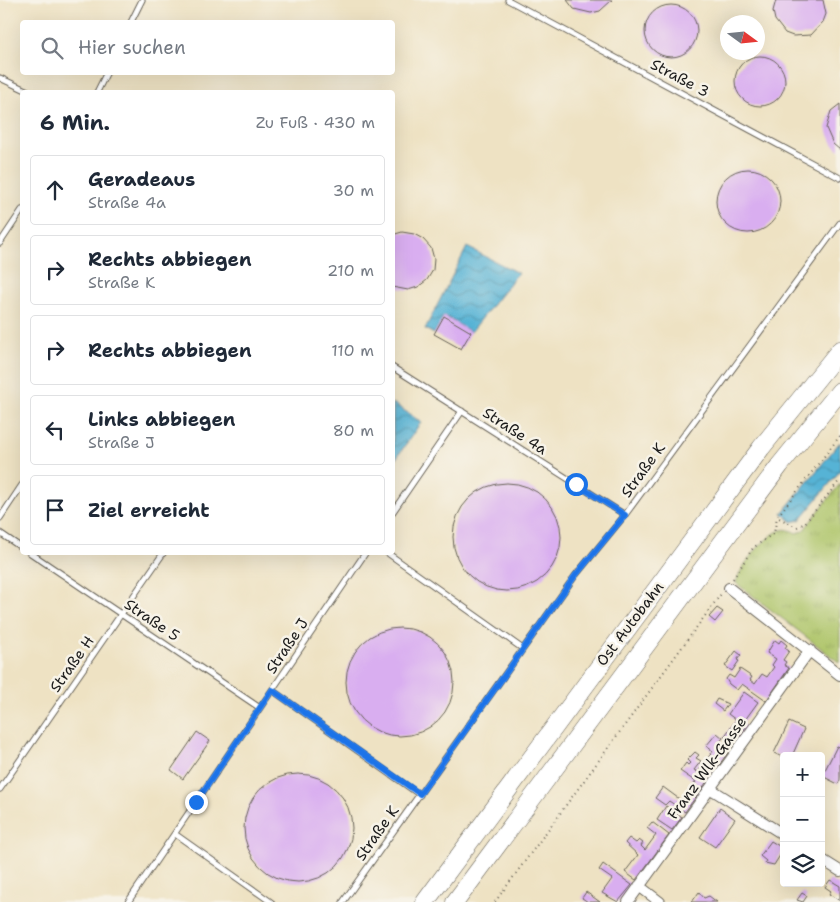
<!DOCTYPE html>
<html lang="de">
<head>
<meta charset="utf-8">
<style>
	body { margin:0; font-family:"Shantell Sans",sans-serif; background:#f2f2f3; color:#1f2937 }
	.controls { position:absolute; right:15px; bottom:15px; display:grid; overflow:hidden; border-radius:5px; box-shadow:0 5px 20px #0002 }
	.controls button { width:45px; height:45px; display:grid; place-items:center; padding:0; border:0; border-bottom:1px solid #e0e1e3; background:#fff; color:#1f2937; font:25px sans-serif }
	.compass { position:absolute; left:720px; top:15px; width:45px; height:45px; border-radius:50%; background:#fff; box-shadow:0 5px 20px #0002; rotate:105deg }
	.stop { position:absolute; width:15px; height:15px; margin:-11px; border:4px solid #1a73e8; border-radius:50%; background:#fff }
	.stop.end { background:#1a73e8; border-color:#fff; box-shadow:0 1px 5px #0008 }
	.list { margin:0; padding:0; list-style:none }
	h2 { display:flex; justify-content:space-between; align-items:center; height:65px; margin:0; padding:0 20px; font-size:21px }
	h2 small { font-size:16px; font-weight:400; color:#747a83 }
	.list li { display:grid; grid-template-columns:32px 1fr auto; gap:15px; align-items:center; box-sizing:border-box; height:70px; margin:0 10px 10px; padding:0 10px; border:1px solid #e0e1e3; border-radius:5px }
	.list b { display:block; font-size:19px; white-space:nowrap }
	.list p { margin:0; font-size:16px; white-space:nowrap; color:#747a83 }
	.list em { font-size:16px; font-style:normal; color:#747a83 }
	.icon { flex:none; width:28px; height:28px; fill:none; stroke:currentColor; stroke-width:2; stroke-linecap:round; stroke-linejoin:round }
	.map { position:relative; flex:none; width:840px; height:902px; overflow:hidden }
	.search { position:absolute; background:#fff; box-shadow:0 5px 20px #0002; left:20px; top:20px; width:375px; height:55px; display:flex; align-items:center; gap:12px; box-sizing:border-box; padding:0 18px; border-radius:5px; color:#747a83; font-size:19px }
	.panel { position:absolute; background:#fff; box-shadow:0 5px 20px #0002; left:20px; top:90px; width:375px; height:465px; border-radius:5px }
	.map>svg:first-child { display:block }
	.grass { fill:url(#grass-tufts); stroke:#657042 }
	.water { fill:url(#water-waves); stroke:#3a6878 }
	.building { fill:#d9aef0 }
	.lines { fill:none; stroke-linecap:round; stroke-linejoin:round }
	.service-casing { stroke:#666156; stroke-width:7 }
	.minor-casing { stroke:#666156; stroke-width:12 }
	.motorway-casing { stroke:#666156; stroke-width:19 }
	.path { stroke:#666156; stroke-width:2; stroke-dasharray:1 4; stroke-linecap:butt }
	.service { stroke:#fff; stroke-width:5 }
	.minor { stroke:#fff; stroke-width:10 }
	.motorway { stroke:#fff; stroke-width:18 }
	.route { stroke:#1a73e8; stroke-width:6 }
	.labels { text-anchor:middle; stroke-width:5; stroke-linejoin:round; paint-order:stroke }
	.street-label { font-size:15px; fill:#1c1c1c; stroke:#f7f3e8 }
</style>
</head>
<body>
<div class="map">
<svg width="840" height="902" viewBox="0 0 840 902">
	<defs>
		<pattern id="grass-tufts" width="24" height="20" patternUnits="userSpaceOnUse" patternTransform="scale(1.25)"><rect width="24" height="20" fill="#aec569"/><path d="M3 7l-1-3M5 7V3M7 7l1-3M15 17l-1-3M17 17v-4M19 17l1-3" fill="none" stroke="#95a95a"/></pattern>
		<pattern id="water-waves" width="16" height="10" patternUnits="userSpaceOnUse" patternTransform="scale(1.25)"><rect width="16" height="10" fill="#57b3d5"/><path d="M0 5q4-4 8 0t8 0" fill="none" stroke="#4791ac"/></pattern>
	</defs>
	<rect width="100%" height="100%" fill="#f7f3e8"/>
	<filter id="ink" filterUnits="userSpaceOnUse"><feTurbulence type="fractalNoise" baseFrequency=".02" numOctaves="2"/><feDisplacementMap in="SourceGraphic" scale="10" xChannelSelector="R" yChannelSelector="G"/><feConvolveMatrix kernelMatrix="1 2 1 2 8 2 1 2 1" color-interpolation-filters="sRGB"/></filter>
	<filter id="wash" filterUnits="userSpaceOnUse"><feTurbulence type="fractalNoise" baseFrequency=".0096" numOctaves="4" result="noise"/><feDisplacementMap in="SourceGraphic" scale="20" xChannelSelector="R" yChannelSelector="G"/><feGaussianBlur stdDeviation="1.12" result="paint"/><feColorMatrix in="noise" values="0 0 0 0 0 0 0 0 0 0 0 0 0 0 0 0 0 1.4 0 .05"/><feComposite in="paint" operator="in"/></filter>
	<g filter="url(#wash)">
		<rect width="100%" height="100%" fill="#eee2c3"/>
		<path class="grass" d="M840,484v179l-104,-80c3,-16 30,-48 45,-53 6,-2 11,1 15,3l7,-2z"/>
		<path class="water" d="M467,247l51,26 -47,59 -27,-16 -10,18 -9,-5z
			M393,403l28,19 -28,41z
			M840,442v29l-40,49 -8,2 -10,-9z"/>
		<g id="blocks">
			<path class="building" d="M567,0h45l-12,11 -9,2 -17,-4z
				M776,0h47l3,14 -3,8 -12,13 -18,1 -8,-3 -10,-13 -2,-9z
				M645 31a26 26 0 1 1 52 0a26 26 0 1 1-52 0Z
				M735 81a25 25 0 1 1 50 0a25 25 0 1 1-50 0Z
				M840,104v46l-7,-6 -7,-16 5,-17z
				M716 201a32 32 0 1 1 64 0a32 32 0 1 1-64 0Z
				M402,232l12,2 9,5 8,9 3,11 -1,11 -6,10 -9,7 -10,3 -16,-3v-52z
				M444,316l27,16 -10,17 -27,-15z
				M453 537a54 54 0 1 1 108 0a54 54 0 1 1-108 0Z
				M717,608l6,4 -8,10 -6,-5z
				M346 682a54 54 0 1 1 108 0a54 54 0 1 1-108 0Z
				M775,640l4,3 2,-3 6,5 -2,3 4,3 -6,9 3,2 -2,3 5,3 -23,33 -24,-17 -5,6 -8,-6 -3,-5 3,-4 5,3 6,-9 12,8 -2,3 5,4 7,-10 5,3 7,-10 -2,-2 4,-6 -9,-6z
				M736,651l5,4 -4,5 2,1 -7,10 -7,-5z
				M744,692l14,10 -16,22 4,3 -12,17 -10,-7 12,-17 -8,-6z
				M717,699l11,5 -5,7 -9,-7z
				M789,722l15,7 -12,27h-8v2l-10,-5z
				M197,732l13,9 -27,38 -12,-9z
				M717,733l6,5 -7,8 11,8 -42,58 -16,-11 -4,4 -10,-7 8,-11 19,14 14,-19 -16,-11 6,-8 2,2 2,-2 -3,-3 8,-8 4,3 -3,3 5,3 -7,9 4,2 15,-21 -7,-5z
				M837,746l3,1v33l-2,4 -16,-8z
				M244 828a54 54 0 1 1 108 0a54 54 0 1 1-108 0Z
				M666,806l16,11 -10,13 -15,-10z
				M720,808l15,11 -20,28 -15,-10z
				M652,822l17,13 -33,45 -11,-8 13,-17 -13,-12 4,-5 7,5 3,-3 4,3 -2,3 4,4 11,-15 -9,-7z
				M771,841l13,8 -10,16 -9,-2 1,-2 -6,-5z
				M603,864l29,21 -14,17 -16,-9 10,-14 -13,-9z
				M830,880l10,6v15l-11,-7 2,-3 -6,-4z
				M586,892l14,10h-12l-6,-4z
				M699,892l5,6 5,-2 8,6h-25z
				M802,893l5,3 -4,6 -6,-2z"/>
		</g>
	</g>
	<g filter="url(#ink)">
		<use href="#blocks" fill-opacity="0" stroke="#666156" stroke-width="1"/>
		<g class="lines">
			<defs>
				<path id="service" d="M508,0l332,178
					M131,22l11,-22
					M0,78l30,14
					M97,92l10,-20
					M0,243l22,-33
					M392,367l233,148
					M392,513l70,-102
					M0,518l22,-33
					M0,533l22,15
					M29,552l231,156
					M386,552l137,97
					M272,690l148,105
					M0,789l164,-237
					M175,834l96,68
					M128,902l238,-350
					M343,902l232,-326 50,-61 215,-292"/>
				<path id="minor" d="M729,588l111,87
					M711,789l73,46
					M821,859l19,12
					M639,886l21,16
					M628,902l182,-252"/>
				<path id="motorway" d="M425,902l336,-454 79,-98
					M455,902l325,-437 60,-74"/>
			</defs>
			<use href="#service" class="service-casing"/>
			<use href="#minor" class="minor-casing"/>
			<use href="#motorway" class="motorway-casing"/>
			<path class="path" d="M840,436l-63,81 20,10 8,-4 35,-43
				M733,579l20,-31 21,-15 3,-16
				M495,902l226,-308"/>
			<use href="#service" class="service"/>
			<use href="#minor" class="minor"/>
			<use href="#motorway" class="motorway"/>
		</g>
	</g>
	<g class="lines" filter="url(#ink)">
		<path class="route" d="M196,802l76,-112 148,104 155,-218 50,-61 -49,-31"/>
	</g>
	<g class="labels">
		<g class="street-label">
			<text transform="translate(680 78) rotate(28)" y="5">Straße 3</text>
			<text transform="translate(515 431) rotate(33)" y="5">Straße 4a</text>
			<text transform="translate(643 470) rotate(-54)" y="5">Straße K</text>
			<text transform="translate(152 620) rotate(34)" y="5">Straße 5</text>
			<text transform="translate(630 624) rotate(-53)" y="5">Ost Autobahn</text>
			<text transform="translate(287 646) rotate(-56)" y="5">Straße J</text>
			<text transform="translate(72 664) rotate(-55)" y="5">Straße H</text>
			<text transform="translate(707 768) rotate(-54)" y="5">Franz Wlk-Gasse</text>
			<text transform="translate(377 833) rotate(-55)" y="5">Straße K</text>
		</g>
	</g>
</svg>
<div class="controls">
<button>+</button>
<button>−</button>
<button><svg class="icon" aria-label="layers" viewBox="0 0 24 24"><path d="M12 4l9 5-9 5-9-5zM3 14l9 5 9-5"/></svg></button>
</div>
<svg class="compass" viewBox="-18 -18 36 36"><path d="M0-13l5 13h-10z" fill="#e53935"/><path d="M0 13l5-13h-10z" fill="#747a83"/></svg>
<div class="stop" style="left:576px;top:484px"></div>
<div class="stop end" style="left:196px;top:802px"></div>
<div class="search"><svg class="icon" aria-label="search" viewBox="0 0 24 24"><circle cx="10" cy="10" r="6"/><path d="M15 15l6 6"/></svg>Hier suchen</div>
<section class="panel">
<h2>6 Min.<small>Zu Fuß · 430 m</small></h2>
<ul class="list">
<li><svg class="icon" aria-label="ahead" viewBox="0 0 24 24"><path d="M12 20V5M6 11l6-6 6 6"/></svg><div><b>Geradeaus</b><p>Straße 4a</p></div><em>30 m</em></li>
<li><svg class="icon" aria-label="right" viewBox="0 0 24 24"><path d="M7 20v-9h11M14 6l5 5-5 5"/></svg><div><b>Rechts abbiegen</b><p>Straße K</p></div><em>210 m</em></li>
<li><svg class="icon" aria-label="right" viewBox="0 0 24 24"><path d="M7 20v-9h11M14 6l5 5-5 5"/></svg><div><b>Rechts abbiegen</b></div><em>110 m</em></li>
<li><svg class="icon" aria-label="left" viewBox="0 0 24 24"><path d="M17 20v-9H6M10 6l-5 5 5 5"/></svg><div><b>Links abbiegen</b><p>Straße J</p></div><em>80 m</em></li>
<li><svg class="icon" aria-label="arrive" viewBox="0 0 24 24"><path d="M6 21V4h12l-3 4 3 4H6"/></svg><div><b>Ziel erreicht</b></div></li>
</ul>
</section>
</div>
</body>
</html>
